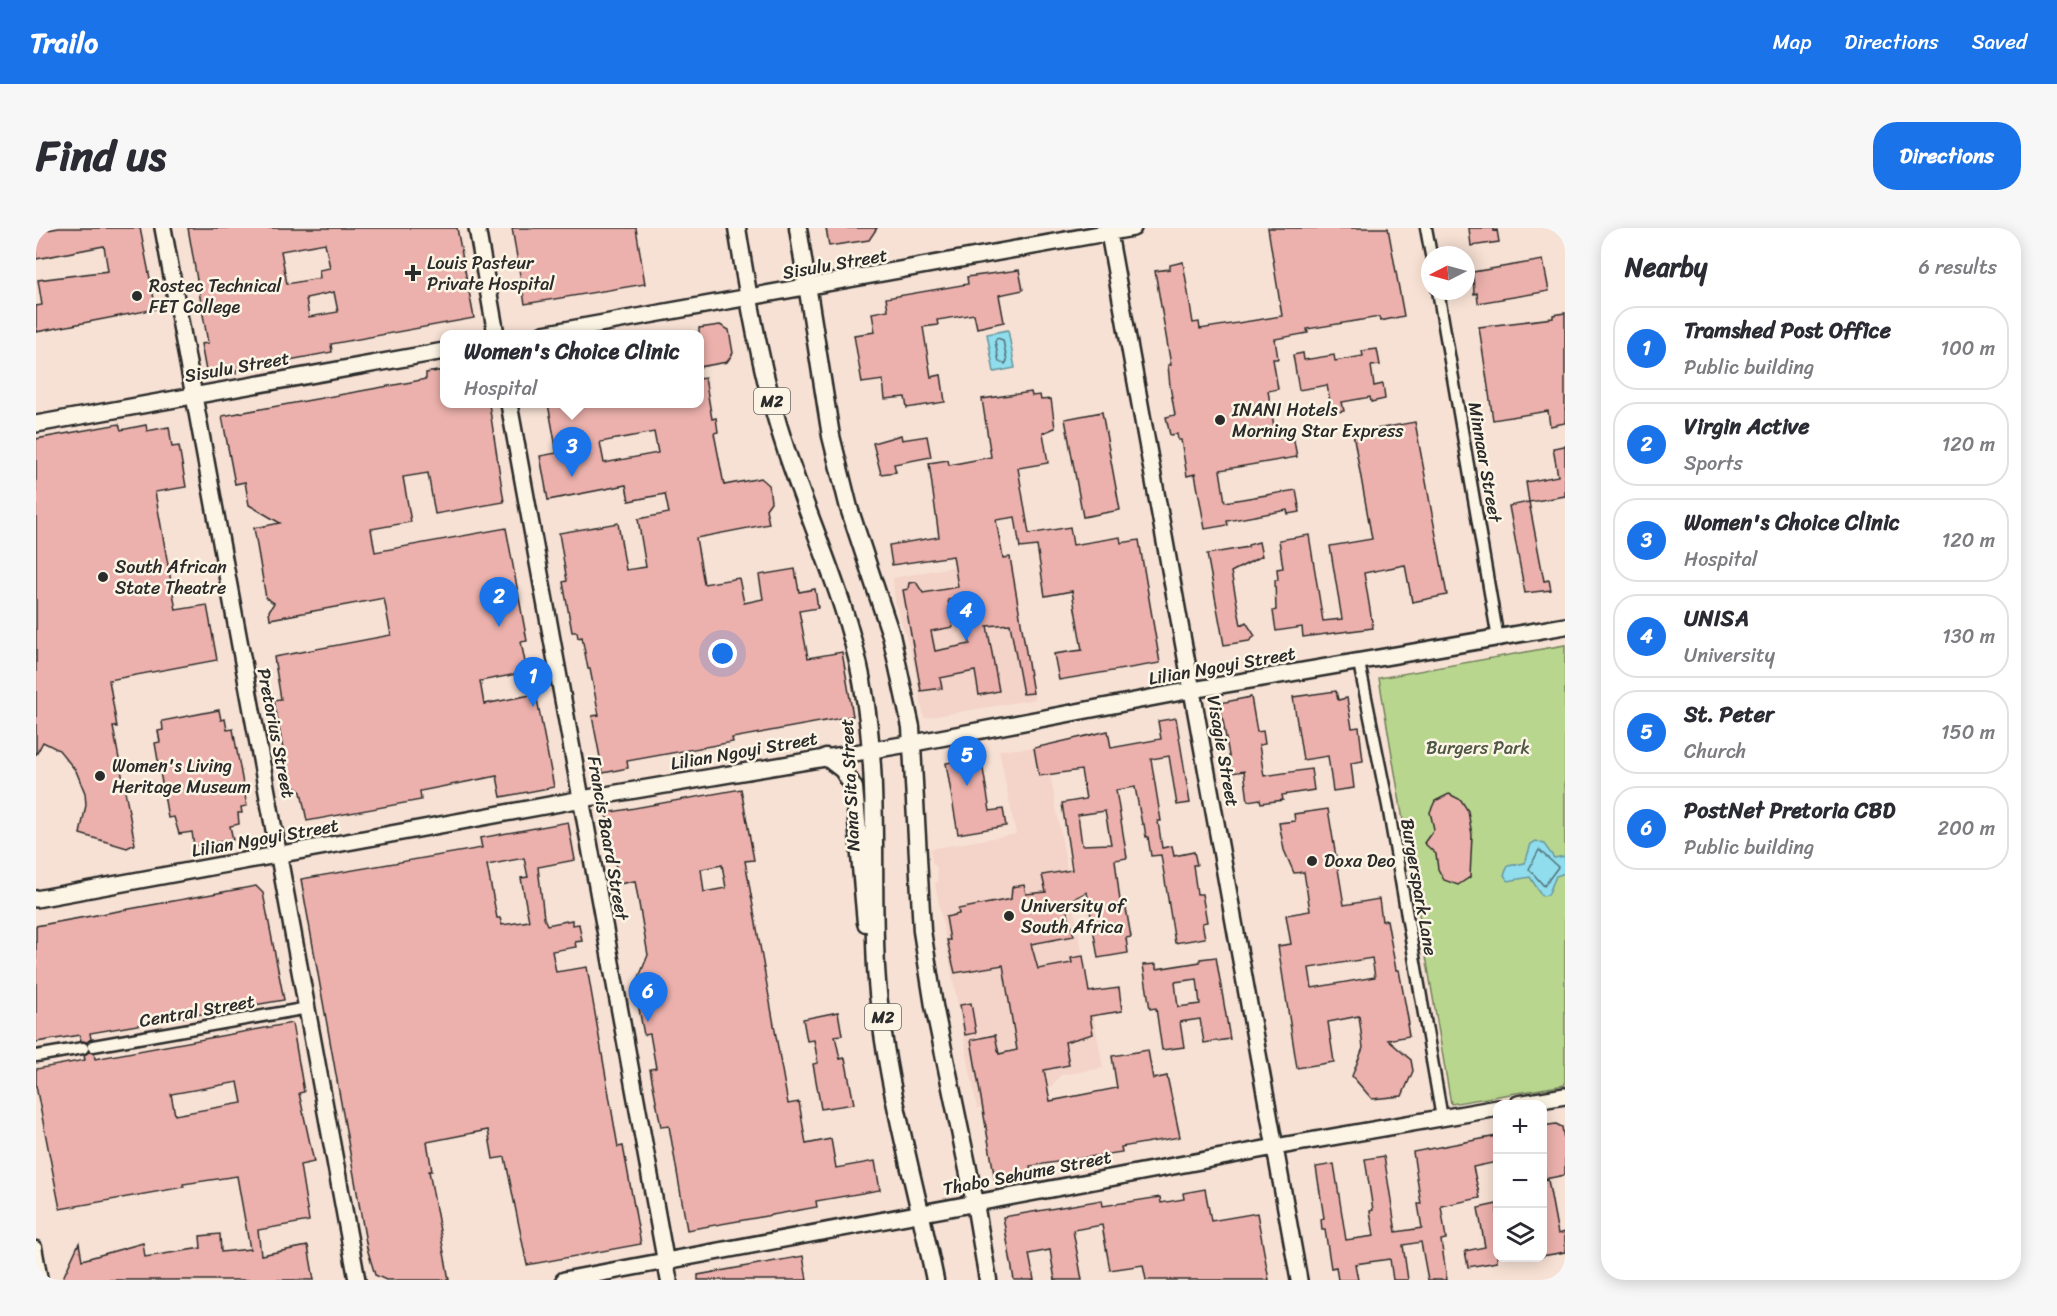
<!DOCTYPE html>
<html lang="en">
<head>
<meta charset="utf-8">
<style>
	body { margin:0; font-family:Sriracha,sans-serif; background:#f7f7f7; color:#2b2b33 }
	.controls { position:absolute; right:18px; bottom:18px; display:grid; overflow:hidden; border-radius:12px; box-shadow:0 3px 15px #0003 }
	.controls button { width:54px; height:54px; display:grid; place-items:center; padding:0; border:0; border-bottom:2px solid #e1e1e2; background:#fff; color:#2b2b33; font:30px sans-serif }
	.compass { position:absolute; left:1385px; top:18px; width:54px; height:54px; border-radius:50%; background:#fff; box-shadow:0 3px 15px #0003; rotate:264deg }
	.you { position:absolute; left:687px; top:426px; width:21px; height:21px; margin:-15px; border:4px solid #fff; border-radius:50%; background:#1a73e8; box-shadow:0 0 0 9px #1a73e833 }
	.badge { display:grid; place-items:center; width:39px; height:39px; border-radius:50%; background:#1a73e8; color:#fff; font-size:20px; font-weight:700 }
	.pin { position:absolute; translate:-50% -50px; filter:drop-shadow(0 2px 3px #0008) }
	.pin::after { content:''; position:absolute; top:32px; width:21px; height:18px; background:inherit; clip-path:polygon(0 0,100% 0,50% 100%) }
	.popup { position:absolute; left:404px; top:102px; width:264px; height:78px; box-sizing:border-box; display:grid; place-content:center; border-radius:12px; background:#fff; filter:drop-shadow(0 2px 4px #0005); font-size:20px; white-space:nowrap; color:#7c7c81 }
	.popup b { font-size:22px; color:#2b2b33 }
	.popup::after { content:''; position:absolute; left:50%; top:100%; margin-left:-12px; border:12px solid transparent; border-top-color:#fff }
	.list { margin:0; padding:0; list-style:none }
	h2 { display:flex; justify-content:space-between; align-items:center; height:78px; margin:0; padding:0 24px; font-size:26px }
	h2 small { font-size:20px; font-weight:400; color:#7c7c81 }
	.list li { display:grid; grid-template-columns:39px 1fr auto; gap:18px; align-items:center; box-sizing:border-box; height:84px; margin:0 12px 12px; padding:0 12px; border:2px solid #e1e1e2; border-radius:24px }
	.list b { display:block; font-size:22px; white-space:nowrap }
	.list p { margin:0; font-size:20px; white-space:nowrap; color:#7c7c81 }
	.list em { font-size:20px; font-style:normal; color:#7c7c81 }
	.icon { flex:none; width:33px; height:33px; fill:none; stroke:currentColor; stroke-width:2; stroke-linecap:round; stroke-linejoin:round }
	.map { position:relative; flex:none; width:1529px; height:1052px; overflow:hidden; border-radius:24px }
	header { display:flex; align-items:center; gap:36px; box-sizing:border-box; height:84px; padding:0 30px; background:#1a73e8; color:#fff }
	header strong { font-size:28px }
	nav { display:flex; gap:33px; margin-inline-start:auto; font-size:21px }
	.intro { display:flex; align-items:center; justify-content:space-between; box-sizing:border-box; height:144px; padding:0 36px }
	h1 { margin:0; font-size:42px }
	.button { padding:15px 27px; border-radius:24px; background:#1a73e8; color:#fff; font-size:21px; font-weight:700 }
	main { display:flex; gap:36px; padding:0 36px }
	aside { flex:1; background:#fff; border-radius:24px; box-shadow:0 3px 15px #0003 }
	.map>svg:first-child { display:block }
	.built { fill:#f4d3c8 }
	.green { fill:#b9d68e; stroke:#72805c; stroke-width:1.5 }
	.water { fill:#8fdded; stroke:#67969f; stroke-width:1.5 }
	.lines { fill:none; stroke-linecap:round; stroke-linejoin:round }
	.shore { stroke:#537279; stroke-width:1.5 }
	.building { fill:#ecb1ac; stroke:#2b2b2b; stroke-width:1.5; fill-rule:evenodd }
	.street-casing { stroke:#2b2b2b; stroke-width:15 }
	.secondary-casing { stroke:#2b2b2b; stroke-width:20 }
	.primary-casing { stroke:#2b2b2b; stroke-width:21 }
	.street { stroke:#fcf5e5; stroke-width:10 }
	.secondary { stroke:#fcf5e5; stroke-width:15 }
	.primary { stroke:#fcf5e5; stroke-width:16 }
	.poi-dot { fill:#2b2b2b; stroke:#fcf5e5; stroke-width:2 }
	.labels { text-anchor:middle; stroke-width:5; stroke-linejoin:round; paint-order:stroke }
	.shield { fill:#fcf5e5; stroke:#6a6863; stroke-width:1.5 }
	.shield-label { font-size:16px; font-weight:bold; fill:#2b2b2b }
	.poi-label { font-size:18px; fill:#2b2b2b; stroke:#fcf5e5; text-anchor:start }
	.street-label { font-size:18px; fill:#2b2b2b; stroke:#fcf5e5 }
	.park-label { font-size:18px; fill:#4e5644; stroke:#fcf5e5 }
</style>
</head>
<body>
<header>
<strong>Trailo</strong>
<nav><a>Map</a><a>Directions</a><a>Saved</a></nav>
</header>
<div class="intro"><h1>Find us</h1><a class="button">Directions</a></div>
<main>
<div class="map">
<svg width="1529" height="1052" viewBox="0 0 1529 1052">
	<rect width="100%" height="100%" fill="#f7e1d4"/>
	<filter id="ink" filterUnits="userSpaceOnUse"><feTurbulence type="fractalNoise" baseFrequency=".0167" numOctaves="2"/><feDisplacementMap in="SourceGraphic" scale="12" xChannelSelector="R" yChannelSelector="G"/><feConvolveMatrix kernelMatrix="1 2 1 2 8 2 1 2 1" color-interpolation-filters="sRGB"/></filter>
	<g filter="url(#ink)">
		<path class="built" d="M975,328l24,143 -111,19 -11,-59 -18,-57 -2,-24z
			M998,520l3,17 13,9 53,294 -42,7 -18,21 -66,12 -42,-225 3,-1 -2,-17h-3l-3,-16 86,-15 -17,-84z"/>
		<path class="green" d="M1529,417v440l-114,19 -72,-426z"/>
		<path class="water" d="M972,102l7,38 -21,4 -7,-38z
			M1500,613l8,3 10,14 11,-2v17l-9,3 -8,19 -6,1 -12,-19 -22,4 -4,-6 4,-9 17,-3 6,-19z"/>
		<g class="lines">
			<path class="shore" d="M961,110l6,2 4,21 -2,3 -6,-2 -4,-21z
				M1503,622l19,17 -14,19 -15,-17z"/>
		</g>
		<path class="building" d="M23,0h81l16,81 -120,23v-26l6,-1 -4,-25 70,-9 -4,-25 -68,13v-27z
			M152,0h269l17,90 -143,26 1,8 -96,18v3l-22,4 -8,-6 -5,-27 7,-1zM289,15l5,25 -11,2 1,8 -33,6 -6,-33zM298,64l4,20 -29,5 -3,-19z
			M476,0h124l9,56 -120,20z
			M790,0h51l-8,12 -40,6z
			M1232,0h120l16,88 -24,5 -1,-4 -72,12 1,4 -33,6 3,20h-5l5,30 -10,2 8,47 17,-3 4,22 -77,13 5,32 71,-12 4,22 -12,2 -1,-4 -60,11 1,4 -23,4 -10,-55 -8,2 -6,-36h-3l-1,-6 -7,1 -4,-18 9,-2 -5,-29 -2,-21h3l-16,-94 15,-2v-4l13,-3 10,61 6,-1 1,7 82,-13z
			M1433,0h25v3l3,-1 2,12 -28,4z
			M1507,32l6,31 -71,12 -1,-10 -3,1 -1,-22z
			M983,42l4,20 -24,5 5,27 -27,6 -3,-14 -37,6 1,5 -15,2 8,50 10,-2 4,27 -38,6 -2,-11 -20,2 -2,-19 -21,3 -8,-48 21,-3 -3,-19 16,-3 -2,-12 82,-14 -1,-7z
			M1529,85v110l-15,3 -2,-15 -55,9 -14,-93 74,-9v-3z
			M684,97l9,5 4,23 -6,9 -28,5v-39z
			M1341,121l3,16 -9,1 3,20 9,-2 2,15 -14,3 -1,-5 -28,5 2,9 -12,2 -5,-28 -28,5 -6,-35 10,-2 1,7 30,-5 1,6 28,-5 -1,-5z
			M408,142v34h45l15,98 -69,12 -7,-41 -25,4 8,45 -40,7 4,23 131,-24 21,113 -6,1 6,30 -47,9 4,23 52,-10 18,93 -53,10 -4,-21 -77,15 1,9 -114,21 -6,-29 -12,-10 -15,-82 7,-1 -7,-42 117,-22 -7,-37 -114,21 -1,-8 5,-8 -8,-5 -12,-70 26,-5 -31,-18 -4,-23 -10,2 -13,-68 189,-34 15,-3v-6z
			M669,150l7,41 4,-1 2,14 -4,1 10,52 37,-7 8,7 2,17 -5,7 3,15 -73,14 8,46 35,-6 5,25 19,-4 -4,-24 36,-6 4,23 16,-3 3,19 -19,3 9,47 34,-6 11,64 -121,22 1,4 -106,19 1,7 -25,5 -11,-57 7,-1 -9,-46h-2l-6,-32 -4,1 -1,-6h-5l-9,-50 4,-1 -8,-48 59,-10 8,47 20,-3 -8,-48 31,-6 -4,-19 -36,7 -3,-16 -78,15 -8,-44 17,-3 -9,-49h151v-25zM618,204l4,21 -54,10 -4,-21z
			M995,164l1,4 8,-1 1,5 10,-1 4,29 -12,5 5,30 -30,5 11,66 41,-7 3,18 47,-8 1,6 18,-3 21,123 -101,17 -5,-26 28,-4 -10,-59 -27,5 -8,-50 -17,2 -5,-31 -19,3 7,38 7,-1 23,136 -10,1 -13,-70 -23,2 12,65 -20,4 -4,-24 -35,7 2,10 -21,3 -18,-101 5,-1 1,-6 7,-1 7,11 35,-6 -5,-31 -61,9 -3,-20 50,-8 -10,-74 19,-3 1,5 42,-8 -9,-58zM936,367l4,25 -10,1 4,23 -35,7 -4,-20 22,-4 -5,-27z
			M1066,184l18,98 -37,7 -18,-98z
			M1379,194l32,173 -35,7 -7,-37 -41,8 9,55 -70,9 -1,-10 -26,4 -3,-20 3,-1 -1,-30h3l-1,-11 6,-1 -4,-28 30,-5 14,86 19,-2 -12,-73 42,-7 -19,-106z
			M83,196l2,6 25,-5 1,6 22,-4 3,20 7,-1 7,41 -31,5 21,118 31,-5 10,55 -108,20 8,47h-4l22,117 -8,4 -47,-14 6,-29 -1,-12 -9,-22 -17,-21 -16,-8 -7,13v-316z
			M865,207l1,5 25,-4 4,21 -37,7 2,8 -15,2 -8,-31z
			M1529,218v50l-36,6 15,79 5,-1 2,10 -26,3 -16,-87 20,-4 -3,-20 32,-6 -5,-28z
			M1223,314l3,14 -31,16 10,53 5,-3 9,14 -6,5 -25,4 -17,-91 41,-7v-2z
			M1300,463l2,9 9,-2 5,30 7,-1 4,34 -12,2 3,25 -21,3 -5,-35 -25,4 -10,-63z
			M1215,469l6,35 6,-1 2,13 -6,1 5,31 47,-7 3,21 -32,5 1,5 -22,3 -1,-4 -12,2 -4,-30 -12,2 -12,-70z
			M183,482l2,10 4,-1 2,11 6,-1 14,77 -6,1 1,6h-4l1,11 -9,2 3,14 -39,6 -2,-14 -13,2 -5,-17 -6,1 -13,-75 5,-1 -2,-11 5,-1 -1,-9z
			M1140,490l14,85 -13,2 -8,-49 -18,3 10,62h-3l4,27 10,-2 2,10 20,-4 3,13h-4l4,29h5l5,28 -5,1 3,15 -30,5 -14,-88 -10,1 -3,-19h-2l-2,-13h-2l-7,-37 -19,3 11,68 -12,2 6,49 5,-1 5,29 -5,1 2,15 -30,5 -11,-66 -22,11 9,33 -43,8 7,25 34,-6 -1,-5 12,-2 6,36 30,-4 3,23 -32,5 3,18 -28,8 4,23 -25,5 6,31 67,-13 -5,-32 36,-6 5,29 14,-3 13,61 -59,10 1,5 -92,14 2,7 -37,7 -24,-140 24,-5 4,19 18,-4 -14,-85 -48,8 -8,-33h3l-4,-23 13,-3 -1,-5 53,-10 1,-12 12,-2 2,9 20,-2 -4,-17 30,-5 -10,-67 24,-4 -5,-29 -42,6 -5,-28 74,-17 3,17 50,-9 -3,-18zM1069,583l6,33 -29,1 -4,-30z
			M945,529l9,54 13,-2 3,17 -48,8 -12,-71z
			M705,561l13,71 -9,1 43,243 11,-2 7,42 25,-5 5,29 39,-7 5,29 -64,11 1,6 -130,23 -18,-104 -8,1 -11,-58 6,-1 -6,-34 -6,1 -9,-48 13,-32 -13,-74 -16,3 -13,-71zM686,637l4,23 -22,4 -3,-23z
			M1413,566l12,6 7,11 4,24 -2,42 -12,8 -14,-5 -6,-11 -2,-15 -12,-11 10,-14 -4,-17 5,-11z
			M1292,581l16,96 35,-6 3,22 5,-1 9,50h3l10,54h-2l2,12 -21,4 23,20 2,11 -11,25 -30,3 -20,-23 11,-28 -4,-32 -31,6 6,40 -37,6 -19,-122 13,-2 -5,-29 24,-4 -6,-39 -10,1 -10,-23 -5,-27 16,-2 -1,-7zM1336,730l3,19 -63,11 -3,-20z
			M532,594l7,38 -37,7 6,51 3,7 25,-5v5l7,-1 3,17 -7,1 1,5 -24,4 4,21 31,-5 31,180 5,-1 18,98 -114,21 -22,-108 -12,2 -5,-29 -61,12 5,29h-3l20,109h-63l-11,-5 -8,-27 -66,-369 181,-31 -2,-10zM488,630l4,19 -7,1 8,43 -27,4 -2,-7h-3l-10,-53z
			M220,658l7,7 21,107 -194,33 1,6 -4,3 -6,-1 -1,-6 -44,7v-116z
			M1180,729l14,82 -26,4 -4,-24 -20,3 4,25 -22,3 -6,-42 -6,1 -7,-44 13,-1v5l44,-7v-3zM1161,751l3,25 -22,3 -3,-25z
			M935,775l5,30 -11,2 -5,-30z
			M802,784l4,23 -7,1 5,23 5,-1 9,46 -33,5 -8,-45 5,-1 -4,-23 -7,1 -4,-22z
			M256,795l12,69 -5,1 15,69 -14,3 9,56 -51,9 3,25 47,-9 6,34h-252l17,-37 3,17 61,-17 2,14 56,-9 -1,-12 20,-2 1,18 29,-3 -13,-73 -54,8 1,3 -124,22 -24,-123v-17l49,-9 -1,-5 5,-3 5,1 1,6zM202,854l4,21 -67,12 -4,-21z
			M1520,896l6,3 3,17v31l-20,4 -3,-53z
			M1461,908v26l-24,5 7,31 -39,8 5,33 -5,1 6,40h-19l-7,-38 -18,3 5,35h-15l-3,-21 -35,5 3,16h-20l-2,-13 -5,1 -6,-38h-3l-1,-11 3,-1 -8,-51 18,-3 12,76 28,-4 -4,-25 3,-1 -8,-51 19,-3 12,76 26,-4 -4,-24h3l-8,-52z
			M1512,952l10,54 7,-2v20l-23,4v-75z
			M1169,961l6,32 46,-8 12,67h-123l-3,-15 -33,5 -8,-45 -29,5 9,50h-27l-5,-30 -21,4 5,26h-20l-11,-63 99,-17 1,6 57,-9 1,6 23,-4 -1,-6z
			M1461,976v58l-29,5 -3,-16 20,-4 -7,-39z
			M767,1028l4,24h-109v-5z"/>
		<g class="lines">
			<defs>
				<path id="street" d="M1390,0l5,27
					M1402,63l60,348
					M1323,435l29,143 54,312
					M57,818l215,-38
					M0,828l47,-8
					M0,1019l6,33"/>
				<path id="secondary" d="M127,0l194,1052
					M441,0l19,106
					M1072,0l191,1052
					M507,106l590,-106
					M473,176l160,876
					M0,196l408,-73
					M0,671l546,-100 332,-56 278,-53 373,-64
					M1482,876l47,-8
					M528,1052l711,-133 223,-39"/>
				<path id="primary" d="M701,0c12,74 25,150 49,222 25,76 61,151 76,231 18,94 9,191 14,286 6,106 38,209 59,313
					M762,0l33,208 18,72 42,127 20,92 11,204 12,75 41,197 13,77
					M790,529l17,13 11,18 12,135"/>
			</defs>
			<use href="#street" class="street-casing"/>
			<use href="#secondary" class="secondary-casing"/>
			<use href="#primary" class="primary-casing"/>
			<use href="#street" class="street"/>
			<use href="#secondary" class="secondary"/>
			<use href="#primary" class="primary"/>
		</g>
	</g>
	<g class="poi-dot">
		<path d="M374 36h6v6h6v6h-6v6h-6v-6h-6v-6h6z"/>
		<circle cx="101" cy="68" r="6"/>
		<circle cx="1184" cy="192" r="6"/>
		<circle cx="67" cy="349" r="6"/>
		<circle cx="64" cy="548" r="6"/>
		<circle cx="1276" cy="633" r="6"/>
		<circle cx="973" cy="688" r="6"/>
	</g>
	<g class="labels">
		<g class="shield">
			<rect x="718" y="160" width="36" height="26" rx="4.5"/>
			<rect x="829" y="776" width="36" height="26" rx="4.5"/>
		</g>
		<g class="shield-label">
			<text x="736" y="179">M2</text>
			<text x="847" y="795">M2</text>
		</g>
		<g class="poi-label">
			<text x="391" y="41">Louis Pasteur<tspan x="391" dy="21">Private Hospital</tspan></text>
			<text x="113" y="64">Rostec Technical<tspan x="113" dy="21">FET College</tspan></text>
			<text x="1196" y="188">INANI Hotels<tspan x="1196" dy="21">Morning Star Express</tspan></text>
			<text x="79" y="345">South African<tspan x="79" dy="21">State Theatre</tspan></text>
			<text x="76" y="544">Women's Living<tspan x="76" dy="21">Heritage Museum</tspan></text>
			<text x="1288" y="639">Doxa Deo</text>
			<text x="985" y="684">University of<tspan x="985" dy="21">South Africa</tspan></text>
		</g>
		<g class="street-label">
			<text transform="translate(799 36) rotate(-10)" y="6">Sisulu Street</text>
			<text transform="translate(201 139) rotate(-10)" y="6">Sisulu Street</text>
			<text transform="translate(1449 234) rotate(80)" y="6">Minnaar Street</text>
			<text transform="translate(1186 438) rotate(-10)" y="6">Lilian Ngoyi Street</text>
			<text transform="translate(240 505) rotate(79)" y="6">Pretorius Street</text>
			<text transform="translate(708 523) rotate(-10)" y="6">Lilian Ngoyi Street</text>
			<text transform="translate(1187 523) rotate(80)" y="6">Visagie Street</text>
			<text transform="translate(814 557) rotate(-93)" y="6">Nana Sita Street</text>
			<text transform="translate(229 610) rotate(-10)" y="6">Lilian Ngoyi Street</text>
			<text transform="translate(572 610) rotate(80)" y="6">Francis Baard Street</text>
			<text transform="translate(1383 659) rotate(80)" y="6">Burgerspark Lane</text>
			<text transform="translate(161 783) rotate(-10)" y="6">Central Street</text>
			<text transform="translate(991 945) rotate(-11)" y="6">Thabo Sehume Street</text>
		</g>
		<g class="park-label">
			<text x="1442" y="526">Burgers Park</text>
		</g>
	</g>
</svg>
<div class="controls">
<button>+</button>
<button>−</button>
<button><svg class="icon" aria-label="layers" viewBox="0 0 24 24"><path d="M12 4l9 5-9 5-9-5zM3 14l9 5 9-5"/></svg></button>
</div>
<svg class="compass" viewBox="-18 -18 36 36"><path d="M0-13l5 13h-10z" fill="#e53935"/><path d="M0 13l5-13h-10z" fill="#7c7c81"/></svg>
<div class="you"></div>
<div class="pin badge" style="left:497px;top:479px">1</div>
<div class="pin badge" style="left:463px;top:399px">2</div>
<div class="pin badge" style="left:536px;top:249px">3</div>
<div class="popup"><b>Women's Choice Clinic</b>Hospital</div>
<div class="pin badge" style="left:930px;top:413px">4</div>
<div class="pin badge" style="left:931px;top:558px">5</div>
<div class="pin badge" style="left:612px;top:794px">6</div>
</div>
<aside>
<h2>Nearby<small>6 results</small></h2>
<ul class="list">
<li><span class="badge">1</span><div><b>Tramshed Post Office</b><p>Public building</p></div><em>100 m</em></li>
<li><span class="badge">2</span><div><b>Virgin Active</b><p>Sports</p></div><em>120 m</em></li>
<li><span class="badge">3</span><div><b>Women's Choice Clinic</b><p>Hospital</p></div><em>120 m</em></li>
<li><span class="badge">4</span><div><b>UNISA</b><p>University</p></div><em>130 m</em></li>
<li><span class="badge">5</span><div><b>St. Peter</b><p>Church</p></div><em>150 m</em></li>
<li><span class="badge">6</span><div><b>PostNet Pretoria CBD</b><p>Public building</p></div><em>200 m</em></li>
</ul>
</aside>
</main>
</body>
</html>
